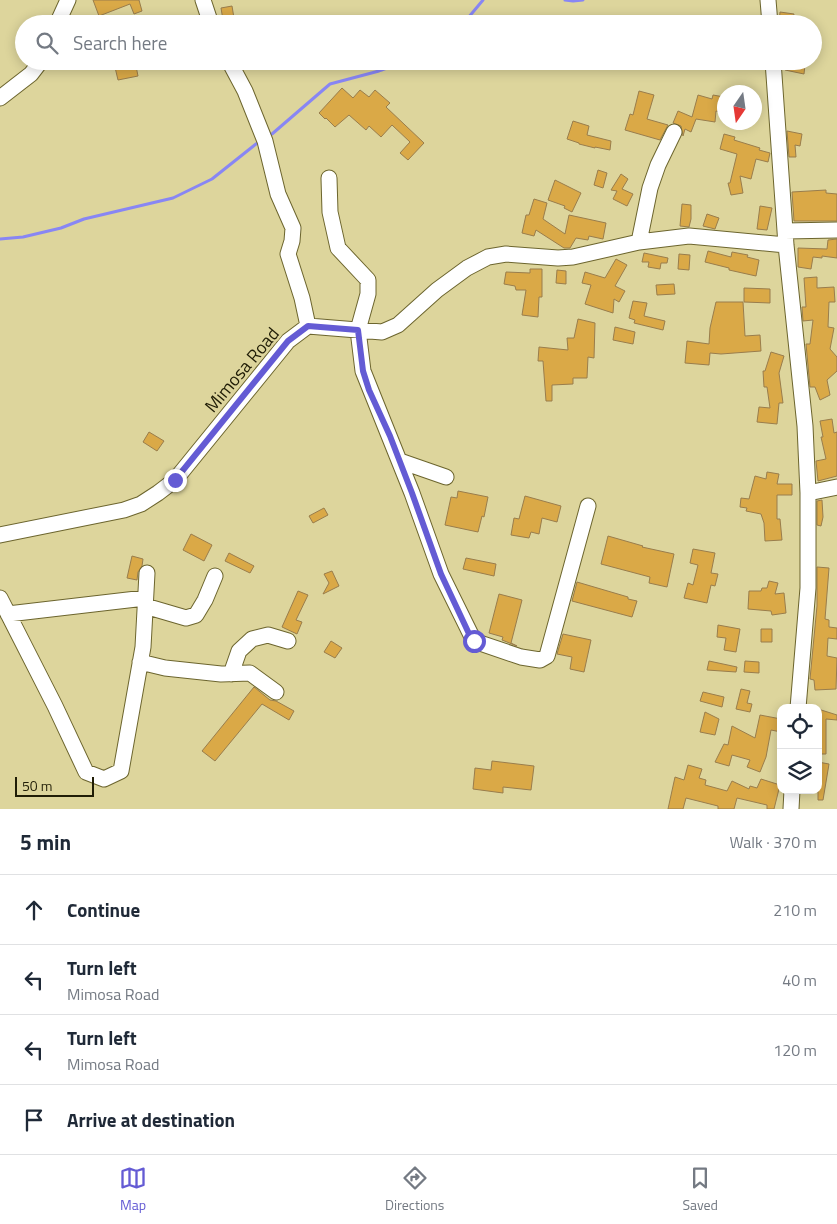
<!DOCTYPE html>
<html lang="en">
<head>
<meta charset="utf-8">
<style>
	body { margin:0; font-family:"Titillium Web",sans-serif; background:#f2f2f3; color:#1f2937 }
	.controls { position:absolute; right:15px; bottom:15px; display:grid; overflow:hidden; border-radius:10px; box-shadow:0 2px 12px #0003 }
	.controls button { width:45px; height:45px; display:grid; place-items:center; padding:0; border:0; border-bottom:1px solid #e0e1e3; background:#fff; color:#1f2937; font:25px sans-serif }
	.compass { position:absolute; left:717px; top:85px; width:45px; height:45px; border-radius:50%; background:#fff; box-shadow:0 2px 12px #0003; rotate:193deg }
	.scale { position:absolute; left:15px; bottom:12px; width:79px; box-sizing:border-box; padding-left:5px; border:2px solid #201d06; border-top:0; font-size:14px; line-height:18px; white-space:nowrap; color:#201d06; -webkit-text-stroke:4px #ddd59c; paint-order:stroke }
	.stop { position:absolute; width:15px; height:15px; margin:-11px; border:4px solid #645bd4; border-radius:50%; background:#fff }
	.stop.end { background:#645bd4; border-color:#fff; box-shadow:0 1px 5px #0008 }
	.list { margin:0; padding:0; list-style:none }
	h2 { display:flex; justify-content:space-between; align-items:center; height:65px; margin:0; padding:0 20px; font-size:21px }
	h2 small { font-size:16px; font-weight:400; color:#747a83 }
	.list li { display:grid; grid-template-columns:32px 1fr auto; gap:15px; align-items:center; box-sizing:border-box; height:70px; padding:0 20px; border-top:1px solid #e0e1e3 }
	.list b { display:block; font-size:19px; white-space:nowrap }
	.list p { margin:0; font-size:16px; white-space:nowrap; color:#747a83 }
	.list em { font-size:16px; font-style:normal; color:#747a83 }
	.icon { flex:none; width:28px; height:28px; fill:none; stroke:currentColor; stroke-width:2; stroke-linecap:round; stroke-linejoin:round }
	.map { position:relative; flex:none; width:837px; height:809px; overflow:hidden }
	.search { position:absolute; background:#fff; box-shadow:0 2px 12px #0003; left:15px; right:15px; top:15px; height:55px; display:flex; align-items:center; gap:12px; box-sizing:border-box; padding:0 18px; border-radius:28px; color:#747a83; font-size:19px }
	.sheet { height:345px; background:#fff }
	nav { display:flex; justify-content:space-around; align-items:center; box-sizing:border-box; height:70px; border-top:1px solid #e0e1e3; background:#fff; font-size:14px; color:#747a83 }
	nav a { display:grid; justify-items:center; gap:2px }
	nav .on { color:#645bd4 }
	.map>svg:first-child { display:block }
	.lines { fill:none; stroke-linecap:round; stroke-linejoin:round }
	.stream { stroke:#8886f4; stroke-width:3 }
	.building { fill:#daa947; stroke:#997d4c }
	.minor-casing { stroke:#6c652e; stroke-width:17 }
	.minor { stroke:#fff; stroke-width:15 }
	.route { stroke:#645bd4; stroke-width:6 }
	.labels { text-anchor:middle; stroke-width:4.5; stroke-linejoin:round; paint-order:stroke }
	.street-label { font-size:18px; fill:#201d06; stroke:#ddd59c }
</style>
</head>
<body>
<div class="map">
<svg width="837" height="809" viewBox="0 0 837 809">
	<rect width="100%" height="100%" fill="#ddd59c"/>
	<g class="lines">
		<path class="stream" d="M565,0l8,1 10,-1
			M463,24l20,-24
			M272,134l58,-50 49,-13c9,-4 19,-6 28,-10
			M0,239l23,-2 38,-9 23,-9 89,-21 39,-19 49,-39"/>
	</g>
	<path class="building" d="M93,0h46l3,11 -8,3 -4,-10 -31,12z
		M232,6l2,12 -11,2 -2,-12z
		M780,12l14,2 -2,10h-13z
		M120,61h15l3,15 -20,4 -4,-17z
		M787,61h12l-1,3 7,1 -1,9 -19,-4z
		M342,88l11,10 7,-8 9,7 6,-7 15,13 -4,4 38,36 -16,17 -8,-7 10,-11 -18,-17 -11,12 -12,-11 -3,4 -17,-15 -14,12 -9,-9 -1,1 -6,-6z
		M639,91l15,4 -7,24 21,6 -8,15 -35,-10 5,-16 3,1z
		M698,95l14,4 1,-4 11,2v16l-8,-2 -1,11 -19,-3 -5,13 -6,-3 -2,7 -2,-10 -8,-3 5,-12 14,6z
		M573,121l16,5 -2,9 24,6 -1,9 -15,-3v1l-16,-4v-1l-12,-4z
		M787,131l15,3 -2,12 -5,-1 1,12h-7z
		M724,134l11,3 -1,3 26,8 -1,2 11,3 -2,9 -12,-3 -5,20 -11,-3 3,17 -12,2 -3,-12h2l7,-29 -17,-5z
		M598,170l9,3 -4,15 -9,-3z
		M621,174l7,5 -6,10 11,5 -6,12 -14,-7 4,-8 -6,-1z
		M555,180l26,13 -9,19 -8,-4 1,-2 -17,-6z
		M826,190v3l11,1v27h-43l-2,-29z
		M534,199l13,4 -4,16 22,15 4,-19 37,8 -3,16 -14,-3 -1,4 -12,-2 -6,10h-6l-28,-18 -2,6 -12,-3 4,-18h3z
		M682,204l9,1v14l-2,8 -9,-1z
		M760,206l12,2 -5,22 -10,-1z
		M707,214l12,4 -4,11 -12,-3z
		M837,239v19l-15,-2v2l-9,-1 -2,12 -13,-2v-19l29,1 1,-9z
		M708,251l23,6 1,-5 16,3 -1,2 12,3 -3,16 -27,-6v-2l-24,-6z
		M644,253l24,5 -1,5h-6l-1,6 -12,-2 1,-5h-7z
		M679,254l11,1 -1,15 -11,-1z
		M616,259l11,6 -12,21 10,5 -6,11 -5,-3 -1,14 -28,-9 6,-19 -9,-2 3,-11 20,6z
		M530,269h12v28h-3l-1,20 -16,-2 4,-25h-10l-1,-4 -11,-2 2,-12 24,1z
		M557,270l9,1v13l-10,-1z
		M817,277v11l17,-1 1,15h-6l-1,25 6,1 -4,21 7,8v14l-10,9 3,15 -10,5 -5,-13h-5l-4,-43h4l3,-24 -10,1 -1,-14h4l-2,-29z
		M674,284l1,10 -18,1 -1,-10z
		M744,288l26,1v14l-26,-1z
		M633,301l14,2 -3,13 21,5 -2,9 -29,-7 1,-3 -6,-2z
		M716,302h27l2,34 15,-1 1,16 -40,3 -11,-1 -1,12 -24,-2 2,-22 22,3 1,-16z
		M578,319l17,4 -1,35 -6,-1 -1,21h-14v6l-21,1v16h-6l-3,-40h-5l1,-14 29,3 -1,-12h7z
		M615,327l20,5 -2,12 -20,-4z
		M771,352l13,4 -5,17 4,30h-4l-2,21 -20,-2 2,-15 11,1 -3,-21h-3l-1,-16h2z
		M832,419l2,14 3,-1v44l-19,5 -2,-20 10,-2 -5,-22h2l-3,-16z
		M149,432l15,9 -7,10 -14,-9z
		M767,472l12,2 -2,10h15v11h-15v24h3l2,21 -17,1 -1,-18 -3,-9 -15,-3 1,-3 -7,-1 1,-9 8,1 6,-23 11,3z
		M458,491l30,6 -4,20 -2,-1 -4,16 -33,-7 6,-28 6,1z
		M525,496l36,10 -4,16 -15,-4 -3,16 -8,-2 -2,6 -18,-3 3,-17 5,1z
		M822,500l1,17 -2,9 -4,-1v-24z
		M324,508l4,7 -15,8 -4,-7z
		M191,534l21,11 -8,16 -21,-11z
		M608,536l35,10 -1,1 32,7 -7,33 -18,-4 1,-6 -49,-13z
		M693,549l22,4 -4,20 7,1 -3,12 -4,-1 -4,18 -23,-5 4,-15 5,2 5,-20 -8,-2z
		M229,553l25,13 -4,7 -25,-12z
		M132,556l11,3 -1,7 -4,6 -1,8 -10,-2z
		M466,558l30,6 -2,12 -31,-7z
		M817,567l12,1 -4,51 4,1v7l8,1v11l-9,-1 -1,18 10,2 -1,31 -21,1 -1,-10 -4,-1 7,-73z
		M332,571l7,15 -16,8 6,-11 -5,-9z
		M769,581l9,2 -3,11 9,-1 2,20 -14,2 -1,-4 -23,-2 1,-18h12l1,-3h5z
		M577,582l51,15v2l9,2 -5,16 -60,-16z
		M298,591l10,4 -12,25 6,2 -5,12 -15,-7z
		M499,594l23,6 -11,43 6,3 -15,-6 1,-3 -14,-4z
		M718,625l22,4 -4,23 -12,-2 2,-12 -9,-1z
		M761,629h11v13h-11z
		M563,634l28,6 -7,32 -14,-3 2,-12 -15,-3z
		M331,641l11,7 -7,10 -11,-6z
		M709,661l28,6 -1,5 -29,-2z
		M745,661l14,1v11l-15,-1z
		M254,687l16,13 6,1 18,10 -5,9 -27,-16 -47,57 -13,-10z
		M741,689l9,2 -3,12 5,1 -2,8 -14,-3z
		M703,692l21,5 -2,10 -22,-6z
		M818,709l19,6v5l-11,-1v35h-8z
		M705,712l14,7 -4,16 -15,-3z
		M760,715l21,4v13l-10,-2 -5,27 -6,15 -13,-5 3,-7 -18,-5 -3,11 -14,-4 9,-18 4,1 4,-19 23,12z
		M492,761l42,5 -3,24 -28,-3v6l-30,-4 2,-21 16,2z
		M818,762l11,2 -6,36h-5z
		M688,765l14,4 -3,9 7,2 -1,5 22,6 5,-10 17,8 1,-3 7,2 4,-9 19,6 -6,24h-7v-4l-30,-7 -3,11h-16v-3l-32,-8 -3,11h-15l7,-32 9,3z"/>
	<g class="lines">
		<defs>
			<path id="minor" d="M203,0l8,24
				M768,0l2,24
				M57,24l11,-24
				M229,61l16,30 20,50 13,53 15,34 -1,13 -4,13 14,44 6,28
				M773,61l13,184 19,181 3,67v95l-10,120
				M0,98l31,-24 10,-13
				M329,178l1,34 8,36 30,32v14l-10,36 5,41 49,122 29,81 33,67 47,16 19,3 7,-4 41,-150
				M785,231l52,-1
				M639,242l11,-54 8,-23 16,-33
				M400,461l46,16
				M808,493l29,-6
				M0,535l124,-25 17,-6 17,-11 17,-13 113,-139 20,-15 74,6 16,-7 39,-35 30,-22 21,-11 18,-3 52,4 15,-1 66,-15 50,-6 97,9
				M0,598l55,108 31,66 18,7 17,-8 22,-124 4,-74
				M145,606l41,12 10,-3 9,-15 10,-24
				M8,614l137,-16
				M140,662l25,6 56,6 29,-1 26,19
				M231,674l8,-23 13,-12 16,-4 20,6
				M791,809l1,-19"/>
		</defs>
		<use href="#minor" class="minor-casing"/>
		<use href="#minor" class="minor"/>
	</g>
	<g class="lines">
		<path class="route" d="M175,480l113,-139 20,-15 50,4 5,41 6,19 21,46 22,57 29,81 30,64 3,3"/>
	</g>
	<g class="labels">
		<g class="street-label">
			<text transform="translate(242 370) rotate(-50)" y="6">Mimosa Road</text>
		</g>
	</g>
</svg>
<div class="controls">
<button><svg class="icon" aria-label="locate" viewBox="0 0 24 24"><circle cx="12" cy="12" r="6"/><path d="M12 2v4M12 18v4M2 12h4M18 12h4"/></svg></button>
<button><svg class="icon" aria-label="layers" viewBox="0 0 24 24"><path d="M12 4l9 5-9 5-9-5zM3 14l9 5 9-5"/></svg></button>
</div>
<svg class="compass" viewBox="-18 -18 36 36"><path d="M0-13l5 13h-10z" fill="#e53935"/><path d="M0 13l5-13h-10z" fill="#747a83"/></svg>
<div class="scale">50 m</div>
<div class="stop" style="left:474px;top:641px"></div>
<div class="stop end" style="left:175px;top:480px"></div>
<div class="search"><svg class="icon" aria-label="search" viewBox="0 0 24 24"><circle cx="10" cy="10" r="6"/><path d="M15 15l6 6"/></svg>Search here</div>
</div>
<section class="sheet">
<h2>5 min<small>Walk · 370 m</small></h2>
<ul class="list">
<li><svg class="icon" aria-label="ahead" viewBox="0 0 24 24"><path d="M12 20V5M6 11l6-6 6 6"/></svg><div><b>Continue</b></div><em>210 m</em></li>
<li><svg class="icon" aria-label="left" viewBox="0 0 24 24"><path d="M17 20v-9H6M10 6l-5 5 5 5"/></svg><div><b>Turn left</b><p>Mimosa Road</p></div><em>40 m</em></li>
<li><svg class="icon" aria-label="left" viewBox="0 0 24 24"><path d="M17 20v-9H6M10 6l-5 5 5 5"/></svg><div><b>Turn left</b><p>Mimosa Road</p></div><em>120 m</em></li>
<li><svg class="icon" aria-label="arrive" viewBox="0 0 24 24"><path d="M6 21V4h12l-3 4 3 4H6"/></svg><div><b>Arrive at destination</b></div></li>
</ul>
</section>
<nav>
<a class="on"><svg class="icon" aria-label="map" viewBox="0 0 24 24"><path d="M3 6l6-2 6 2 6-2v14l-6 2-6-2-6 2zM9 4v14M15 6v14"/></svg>Map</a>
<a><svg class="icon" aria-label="directions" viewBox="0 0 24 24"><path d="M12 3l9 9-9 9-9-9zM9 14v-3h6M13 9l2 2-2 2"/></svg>Directions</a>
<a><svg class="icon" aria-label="saved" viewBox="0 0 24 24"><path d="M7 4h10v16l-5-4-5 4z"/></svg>Saved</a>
</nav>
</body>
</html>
